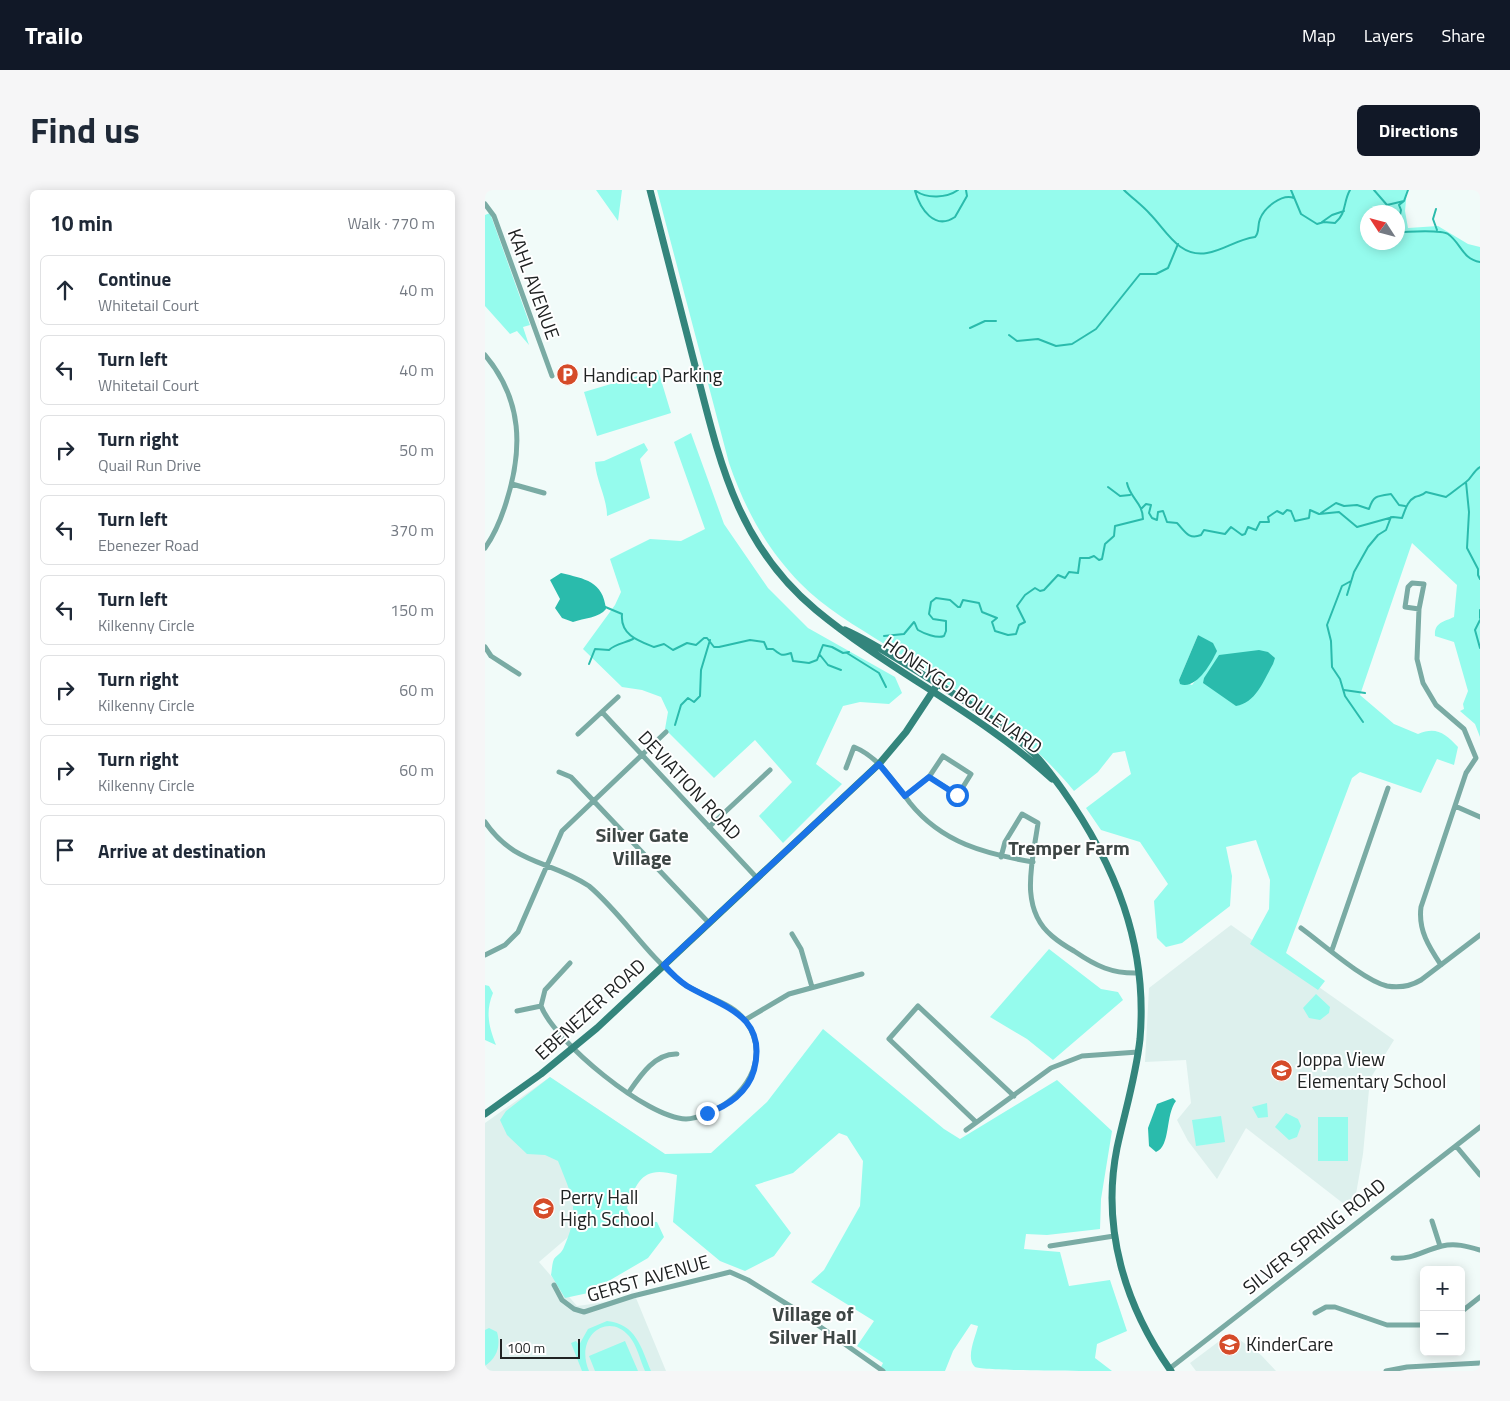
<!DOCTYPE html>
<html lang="en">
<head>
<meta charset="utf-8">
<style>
	body { margin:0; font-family:"Titillium Web",sans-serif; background:#f6f6f7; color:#1f2937 }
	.controls { position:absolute; right:15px; bottom:15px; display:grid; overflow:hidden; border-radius:8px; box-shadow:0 2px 12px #0003 }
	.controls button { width:45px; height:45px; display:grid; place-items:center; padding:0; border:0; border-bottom:1px solid #e0e1e3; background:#fff; color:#1f2937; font:25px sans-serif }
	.compass { position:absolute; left:875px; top:15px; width:45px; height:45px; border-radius:50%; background:#fff; box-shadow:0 2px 12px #0003; rotate:306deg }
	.scale { position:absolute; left:15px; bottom:12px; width:80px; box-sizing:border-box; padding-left:5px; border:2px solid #202323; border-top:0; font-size:14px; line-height:18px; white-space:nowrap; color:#202323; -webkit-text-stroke:4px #fff; paint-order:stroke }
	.stop { position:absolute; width:15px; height:15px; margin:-11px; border:4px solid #1a73e8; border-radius:50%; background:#fff }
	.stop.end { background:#1a73e8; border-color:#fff; box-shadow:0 1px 5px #0008 }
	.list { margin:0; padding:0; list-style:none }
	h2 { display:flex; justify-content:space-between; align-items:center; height:65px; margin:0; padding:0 20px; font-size:21px }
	h2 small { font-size:16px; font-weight:400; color:#747a83 }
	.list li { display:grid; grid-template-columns:32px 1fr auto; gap:15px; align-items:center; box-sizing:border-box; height:70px; margin:0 10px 10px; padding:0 10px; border:1px solid #e0e1e3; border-radius:8px }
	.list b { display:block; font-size:19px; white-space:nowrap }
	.list p { margin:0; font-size:16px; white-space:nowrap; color:#747a83 }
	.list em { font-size:16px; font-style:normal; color:#747a83 }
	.icon { flex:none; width:28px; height:28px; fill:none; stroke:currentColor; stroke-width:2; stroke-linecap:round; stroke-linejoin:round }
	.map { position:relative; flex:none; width:995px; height:1181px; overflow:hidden; border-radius:8px }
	header { display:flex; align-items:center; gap:30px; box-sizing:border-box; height:70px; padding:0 25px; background:#111827; color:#fff }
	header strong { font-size:24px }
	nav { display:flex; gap:28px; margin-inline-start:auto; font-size:18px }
	.intro { display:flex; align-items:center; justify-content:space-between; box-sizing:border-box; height:120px; padding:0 30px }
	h1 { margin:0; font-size:35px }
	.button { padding:12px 22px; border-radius:8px; background:#111827; color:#fff; font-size:18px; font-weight:700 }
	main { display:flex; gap:30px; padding:0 30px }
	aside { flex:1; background:#fff; border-radius:8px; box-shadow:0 2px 12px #0003 }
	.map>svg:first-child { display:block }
	.built { fill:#ddf0ed }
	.green { fill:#95fbed; fill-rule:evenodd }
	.water { fill:#2abbac }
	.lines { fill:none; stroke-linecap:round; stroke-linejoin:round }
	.stream { stroke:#2abbac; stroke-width:2 }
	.street { stroke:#7aaba4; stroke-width:5 }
	.secondary { stroke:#33857c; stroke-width:7 }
	.route { stroke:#1a73e8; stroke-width:6 }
	.labels { text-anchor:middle; stroke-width:4; stroke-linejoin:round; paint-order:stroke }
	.street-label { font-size:19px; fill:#202323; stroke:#fff }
	.poi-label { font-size:19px; fill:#202323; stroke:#fff; text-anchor:start }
	.neighbourhood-label { font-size:20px; font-weight:bold; fill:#3e4645; stroke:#fff }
</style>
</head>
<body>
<header>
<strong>Trailo</strong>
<nav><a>Map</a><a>Layers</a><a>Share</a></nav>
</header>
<div class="intro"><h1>Find us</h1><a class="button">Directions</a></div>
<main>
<aside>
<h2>10 min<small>Walk · 770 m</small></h2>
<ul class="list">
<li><svg class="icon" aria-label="ahead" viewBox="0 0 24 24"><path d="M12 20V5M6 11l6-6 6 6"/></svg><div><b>Continue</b><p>Whitetail Court</p></div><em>40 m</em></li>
<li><svg class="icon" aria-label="left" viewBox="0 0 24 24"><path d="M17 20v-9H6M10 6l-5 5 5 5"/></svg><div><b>Turn left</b><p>Whitetail Court</p></div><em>40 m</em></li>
<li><svg class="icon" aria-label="right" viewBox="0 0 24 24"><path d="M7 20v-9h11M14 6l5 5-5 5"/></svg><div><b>Turn right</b><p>Quail Run Drive</p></div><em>50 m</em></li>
<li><svg class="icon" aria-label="left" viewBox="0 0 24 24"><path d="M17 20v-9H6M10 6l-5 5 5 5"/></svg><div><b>Turn left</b><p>Ebenezer Road</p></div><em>370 m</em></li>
<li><svg class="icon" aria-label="left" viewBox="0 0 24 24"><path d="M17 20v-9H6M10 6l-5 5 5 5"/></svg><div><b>Turn left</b><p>Kilkenny Circle</p></div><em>150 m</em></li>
<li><svg class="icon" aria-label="right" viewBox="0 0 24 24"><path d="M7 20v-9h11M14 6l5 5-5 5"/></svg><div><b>Turn right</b><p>Kilkenny Circle</p></div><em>60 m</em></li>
<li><svg class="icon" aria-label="right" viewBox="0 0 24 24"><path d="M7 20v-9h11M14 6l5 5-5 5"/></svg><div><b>Turn right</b><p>Kilkenny Circle</p></div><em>60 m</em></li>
<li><svg class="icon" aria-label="arrive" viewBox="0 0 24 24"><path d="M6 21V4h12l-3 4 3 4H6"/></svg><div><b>Arrive at destination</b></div></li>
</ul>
</aside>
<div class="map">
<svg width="995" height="1181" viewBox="0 0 995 1181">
	<rect width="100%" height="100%" fill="#f1fbf9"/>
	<path class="built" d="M746,735l163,115 -24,39 -7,75 -10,57 -107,-83 -29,51 -29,-38 -11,-21 14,-17 -5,-43 -41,2 4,-74z
		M65,887l115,77 -126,108 38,44 59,-8 30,73h-181v-248z
		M745,1143l31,22 15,16h-80l-6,-8z"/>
	<path class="green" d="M111,0h26l-4,31z
		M172,0h750l-2,21 3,17 30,-2 30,18 12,3v490l-5,-13 -15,-13 4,-2 -1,-5 5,-13 -14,-49 -19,-6c-1,-13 8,-14 19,-19l3,-32 -45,-42 -52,152 34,29 24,10c18,-8 27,-1 40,13l-4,18 -17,-6 -16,34 -61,-21 -8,6 -66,175 39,28 -7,9 -68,-46 19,-35 1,-29 -14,-40 -30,7 6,29 -2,30 -48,37 -16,4 -9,-9 -3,-37 14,-17 -28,-42 -39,-12 -15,-22 45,-34 -6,-23 -12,2 -15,19 -24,19c-53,-65 -118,-101 -188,-146 -30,-19 -62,-37 -86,-62 -34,-35 -55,-74 -71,-120zM882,22h30v30h-30zM713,445l17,20 -23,30 -13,-5z
		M5,23l40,112 -7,2 6,18 -12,-14 -7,3 -25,-28v-91z
		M173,180l13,43 -74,23 -13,-44z
		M206,243l33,91 44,64 40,40 87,49 7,16 -13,11 -29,-2 -17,4 -27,58 26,20 -59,59 -24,-27 33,-34 -37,-42 -41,38 -49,-49 3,-17 -7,-15 -19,-7 -20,-3 -39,-38 32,-44 6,-13 -11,-33 40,-20 31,2 24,-12 -31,-87z
		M159,253l4,7 -8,9 10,39 -43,18c0,-19 -11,-35 -12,-54l9,-1z
		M564,759l52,40 17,3 5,8 -70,60 -26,-21 -37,-22z
		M0,795l4,1 4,7c-8,19 -4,34 3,52l-11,-5z
		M831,804l14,13 -1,6 -9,7 -11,-2 -6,-10z
		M338,839l121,100 16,10 97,-59 55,51 -11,68 -1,30 -53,6 -21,-1 -2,15 36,3 9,34 41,-6 17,51 -30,13 -2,14 17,13c-20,0 -129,0 -137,-4 -10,-9 1,-31 3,-41l-7,-2 -18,27 -8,20h-66l4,-8 -26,-17 17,-25 -63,-39 13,-12 36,-64 3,-45 -16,-25 -8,-3 -46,40 -38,12 36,48 -17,23 -29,15 -25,-10 -47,-39 4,-47c-33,-10 -40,5 -50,33l6,13 24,1 7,15 -16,21 -60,35 -23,5 -14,-23c1,-5 1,-12 3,-16 3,-4 8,-6 10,-12 17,-38 8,-50 -6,-86l-13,-6 -18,-1 -20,-19 -7,-15 6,-9 44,-34 115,77 46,-1 56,-51z
		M782,913l1,14 -10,1 -6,-11z
		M801,923l12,6 3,7 -4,11 -8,3 -14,-13z
		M736,926l4,26 -29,4 -4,-26z
		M833,927h30v44h-30z
		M122,1131c29,3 34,26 44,50h-6c-5,-11 -8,-26 -16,-35 -21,-25 -55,0 -40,35h-7l-11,-28 5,-2 3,4 9,-16z
		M4,1138l8,4c4,14 0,26 -12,34v-36z
		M140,1151l13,30h-43l-6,-15z"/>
	<path class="water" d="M76,383c24,6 42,8 45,36 -7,9 -22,9 -33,13l-11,-4 -7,-10 5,-9 -10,-19z
		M713,445l15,8 4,8c-6,13 -21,39 -37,33l-1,-4z
		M774,460l9,2 7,6 -2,6c-9,16 -17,39 -37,42l-33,-23 1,-5 15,-23z
		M688,908l3,3c-11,14 -5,45 -20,51l-7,-6 -1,-18 9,-24z"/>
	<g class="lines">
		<path class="stream" d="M639,0c8,8 18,15 26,24 16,16 29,44 57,39 18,-3 28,-13 48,-16 5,-5 2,-11 5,-18 4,-11 22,-26 34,-21
			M806,0l10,24 16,10 7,-2 11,1c12,-10 8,-21 15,-33
			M889,0l13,15v7
			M430,1c5,17 19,40 40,26l12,-21 -1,-6
			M431,1c11,8 31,7 42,-1
			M902,15l17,-4
			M914,15l2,5 -3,14 6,8
			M914,15l5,-4 4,-11
			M951,19l-3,10 4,11
			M837,32l10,-7 12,-4
			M912,42c12,0 44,-3 51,2 13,9 14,25 32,28
			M485,138l15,-7h11
			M524,145l8,6 21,-2 18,7 16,-2 24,-15 44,-55h16l12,-6 10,-24
			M981,292l3,30 -2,36 11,21v6l2,4
			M623,297l12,9 10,-1
			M656,319l5,-5 5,1 -2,8 3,5 5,2 1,-8 5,-1 4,11 10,1c8,8 11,17 24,12l3,-5 21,4 6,-7 11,8 3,-1 3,-7 8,3 4,-8h9l-1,-5 9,-6 6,3 4,-4 4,1 4,10 14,-3 1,-8 9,4 20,-2 18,15 36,-10 9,1c3,-7 5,-17 13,-21 5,-2 7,-1 11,-5l20,5c7,-5 13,-10 20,-15 6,-4 7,-11 14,-15
			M836,323l15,-10 8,3 13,-1 12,4c4,-13 7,-13 22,-15l8,11 6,1
			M866,391l-9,5 -15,39 4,16 1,26 8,12 5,17 18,26
			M862,405l7,-23 14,-25 10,-12 8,-5 5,-13
			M118,416l19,8c-2,21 17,27 32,33l10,-3 9,6 14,-7 9,2 8,-7h3l7,9h5l31,-7 14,2 3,7h6c9,7 8,7 18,4l2,8 16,2 8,-3 6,-15 9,2 11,6 6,-1
			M995,420v8
			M995,430l-5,10 5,18
			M399,446l20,-2 10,-12c2,2 2,6 4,8 5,3 19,9 26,6l2,-5v-10l-13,-2 -4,-5 2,-12 5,-4 14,2 8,7h2l3,-7 16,3 3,9 15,6 -5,4 3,9 13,4 8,-1 3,-9 6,-3 -8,-16 8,-11 10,-7 5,3 4,-1 14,-15 7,3 4,-6 9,1 2,-15h9l5,-2 5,4 3,-1 3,-15 9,-8 1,-10 28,-7c0,-16 -13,-21 -16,-36
			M362,463l32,20 7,14
			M335,465l8,10 13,5
			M104,474l6,-15 14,1c6,-6 16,-7 24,-11
			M859,500l21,3
			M190,535l6,-20 7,-7 6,4 6,-6 1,-26 9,-30"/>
		<path class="street" d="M0,14l9,12 58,160
			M0,165c38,45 38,95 21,148 -5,16 -11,31 -21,45
			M27,294l32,9
			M927,393l12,1 -5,25 -14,-2 3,-20z
			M934,419l-2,50 6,24 13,22 28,24 12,29 -10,15 -45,134c-3,23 8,40 20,58
			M0,457l6,9 28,18
			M117,522l155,166
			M93,544l40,-37
			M361,578l8,-21c25,10 40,35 56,56 32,40 76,51 123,59
			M74,582l12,5 138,146
			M420,606l24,-19 14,-21 28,18 -13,21 -29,-18
			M970,616l25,11
			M0,632c29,43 65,38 104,64 33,28 57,68 91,95 21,17 52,19 67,42 24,37 -3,76 -39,90 -7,3 -14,6 -22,6 -39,-1 -131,-77 -145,-113l4,-16 25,-27
			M224,637l61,-57
			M516,667l4,-15 17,-28 16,9c-5,37 -20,85 14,113 7,6 15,11 22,15 22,15 38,23 65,22
			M816,738c22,16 62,52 86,58 12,2 24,0 34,-6l59,-45
			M307,744l9,15 11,38
			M847,760l56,-162
			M0,765l20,-10 13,-13 44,-101 104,-99
			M32,821l24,-5
			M260,830l44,-26 73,-20
			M144,902c11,-16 26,-39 48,-38
			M491,932l-87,-83 29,-33 96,90
			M481,940l85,-62 31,-12 56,-4
			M971,956l24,29
			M947,1031l8,25
			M565,1056l64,-10
			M908,1068c19,2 31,-8 49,-12 13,-3 25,0 38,4
			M69,1095l8,15 12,9 10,3 49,-16 97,-24 18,8 47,29 88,62
			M976,1122l19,-15
			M830,1123l11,-6h9l52,18h37
			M684,1179l311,-242
			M901,1181l21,-4 73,-4"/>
		<path class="secondary" d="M165,0c14,55 28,109 42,164 26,99 41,187 124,256 75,62 164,103 236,169
			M360,440c27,12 52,29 77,44 39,24 79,48 112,80 11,11 19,23 28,35 53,75 86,155 78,250 -4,37 -15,72 -23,109 -16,80 8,158 54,223
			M0,924l56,-40 56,-46 282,-264 27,-32 29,-44"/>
	</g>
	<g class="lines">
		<path class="route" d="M222,923c21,-7 41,-21 47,-43 14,-55 -31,-63 -67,-84 -9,-6 -16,-13 -23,-21l215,-201 26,32 24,-19 28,18"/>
	</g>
	<defs>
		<symbol id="parking-disc" viewBox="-11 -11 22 22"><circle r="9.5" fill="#d54b29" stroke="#fff"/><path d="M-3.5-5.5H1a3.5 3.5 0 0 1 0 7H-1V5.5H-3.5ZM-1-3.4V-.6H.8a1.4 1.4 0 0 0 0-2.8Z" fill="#fff"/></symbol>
		<symbol id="school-disc" viewBox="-11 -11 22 22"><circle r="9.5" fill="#d54b29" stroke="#fff"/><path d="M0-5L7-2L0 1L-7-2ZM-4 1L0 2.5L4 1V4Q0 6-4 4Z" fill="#fff"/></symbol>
	</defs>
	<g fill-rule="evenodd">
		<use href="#parking-disc" x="70" y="172" width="25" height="25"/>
		<use href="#school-disc" x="784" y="868" width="25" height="25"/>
		<use href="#school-disc" x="46" y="1006" width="25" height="25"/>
		<use href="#school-disc" x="732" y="1142" width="25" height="25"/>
	</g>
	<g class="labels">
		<g class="street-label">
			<text transform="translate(49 94) rotate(70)" y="7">KAHL AVENUE</text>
			<text transform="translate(478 505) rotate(35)" y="7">HONEYGO BOULEVARD</text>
			<text transform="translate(205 595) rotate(47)" y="7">DEVIATION ROAD</text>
			<text transform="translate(105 819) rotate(-42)" y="7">EBENEZER ROAD</text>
			<text transform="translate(829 1046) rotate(-38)" y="7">SILVER SPRING ROAD</text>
			<text transform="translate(163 1088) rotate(-16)" y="7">GERST AVENUE</text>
		</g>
		<g class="poi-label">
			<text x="98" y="192">Handicap Parking</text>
			<text x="812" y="876">Joppa View<tspan x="812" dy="22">Elementary School</tspan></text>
			<text x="75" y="1014">Perry Hall<tspan x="75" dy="22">High School</tspan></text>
			<text x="761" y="1161">KinderCare</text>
		</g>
		<g class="neighbourhood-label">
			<text x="157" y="652">Silver Gate<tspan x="157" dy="23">Village</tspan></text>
			<text x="584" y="665">Tremper Farm</text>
			<text x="328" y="1131">Village of<tspan x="328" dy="23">Silver Hall</tspan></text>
		</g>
	</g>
</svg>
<div class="controls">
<button>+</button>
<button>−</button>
</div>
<svg class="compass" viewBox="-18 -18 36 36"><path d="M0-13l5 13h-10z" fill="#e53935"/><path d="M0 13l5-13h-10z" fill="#747a83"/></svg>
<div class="scale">100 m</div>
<div class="stop" style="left:472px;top:605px"></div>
<div class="stop end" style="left:222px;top:923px"></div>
</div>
</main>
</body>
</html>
